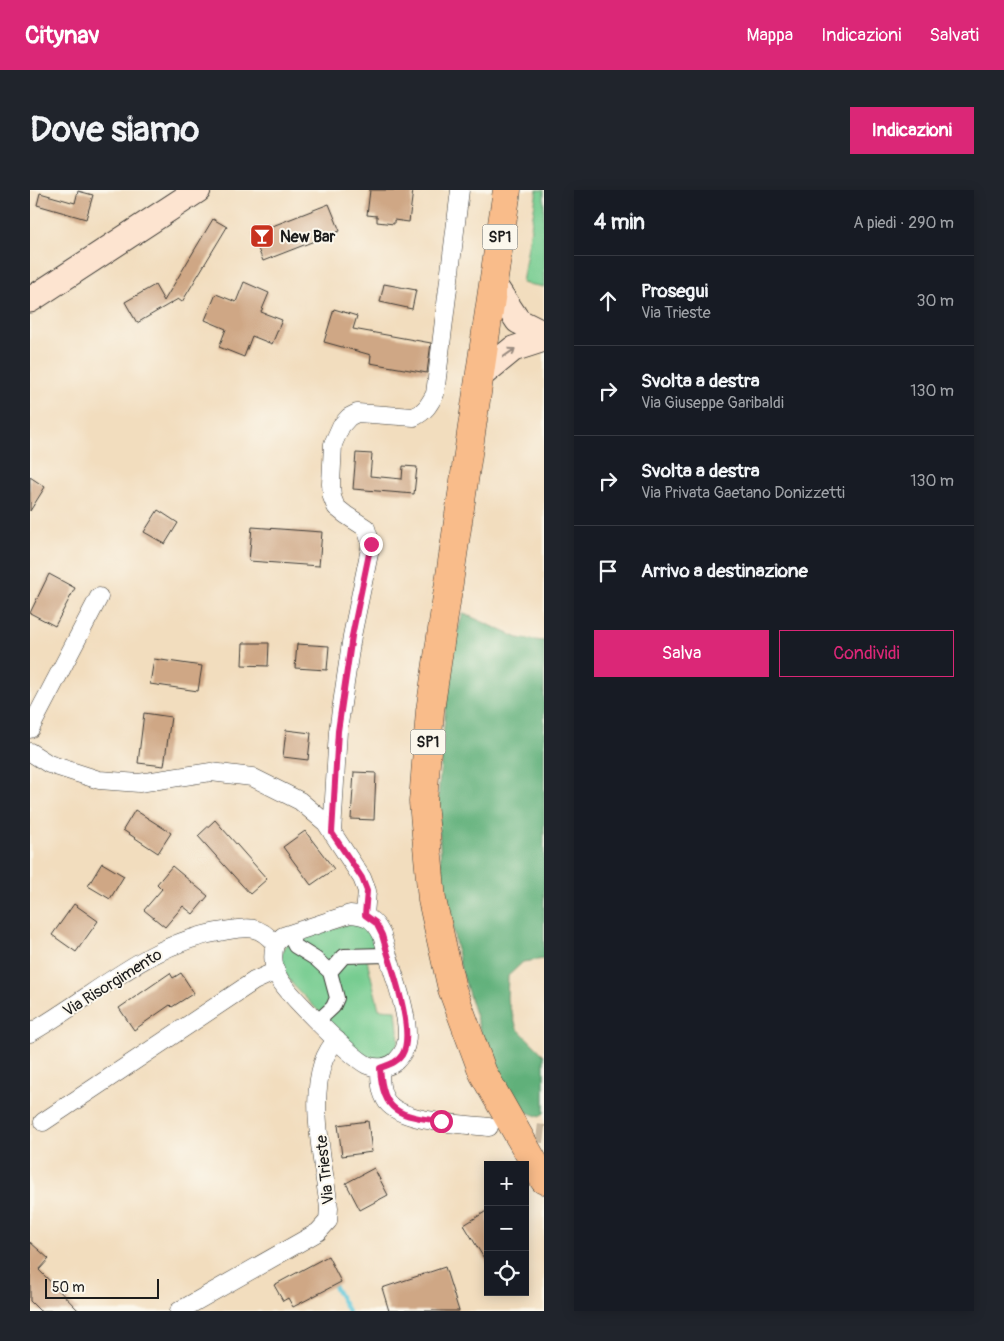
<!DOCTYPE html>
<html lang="it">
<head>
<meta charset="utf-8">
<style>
	body { margin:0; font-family:Pangolin,sans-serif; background:#20242c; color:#f1f3f6 }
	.controls { position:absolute; right:15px; bottom:15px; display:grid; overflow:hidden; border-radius:0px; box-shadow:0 2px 12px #0003 }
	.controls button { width:45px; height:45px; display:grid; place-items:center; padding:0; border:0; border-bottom:1px solid #363941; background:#171b24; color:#f1f3f6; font:25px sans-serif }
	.scale { position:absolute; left:15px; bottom:12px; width:114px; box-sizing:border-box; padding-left:5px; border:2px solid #1c1c1c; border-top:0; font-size:14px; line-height:18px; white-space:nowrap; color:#1c1c1c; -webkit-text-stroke:4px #fbf7ec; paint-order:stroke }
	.stop { position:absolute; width:15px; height:15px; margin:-11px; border:4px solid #db2777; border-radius:50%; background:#fff }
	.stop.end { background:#db2777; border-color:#fff; box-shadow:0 1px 5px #0008 }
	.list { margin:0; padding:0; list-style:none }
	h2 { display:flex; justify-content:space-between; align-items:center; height:65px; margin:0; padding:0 20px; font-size:21px }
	h2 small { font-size:16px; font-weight:400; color:#9ea1a6 }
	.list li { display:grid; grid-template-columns:32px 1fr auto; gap:15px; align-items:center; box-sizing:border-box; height:90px; padding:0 20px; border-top:1px solid #363941 }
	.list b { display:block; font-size:19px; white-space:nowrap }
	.list p { margin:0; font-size:16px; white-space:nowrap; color:#9ea1a6 }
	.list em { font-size:16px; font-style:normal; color:#9ea1a6 }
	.actions { display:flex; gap:10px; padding:15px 20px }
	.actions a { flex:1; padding:11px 0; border:1px solid #db2777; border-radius:0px; text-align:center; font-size:18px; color:#db2777 }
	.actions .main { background:#db2777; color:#fff }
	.icon { flex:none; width:28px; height:28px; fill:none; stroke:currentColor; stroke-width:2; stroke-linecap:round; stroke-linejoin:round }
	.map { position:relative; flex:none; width:514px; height:1121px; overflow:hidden; border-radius:0px }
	header { display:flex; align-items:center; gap:30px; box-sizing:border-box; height:70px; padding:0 25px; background:#db2777; color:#fff }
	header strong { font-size:24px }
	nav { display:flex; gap:28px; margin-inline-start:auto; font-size:18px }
	.intro { display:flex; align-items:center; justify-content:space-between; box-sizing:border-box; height:120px; padding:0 30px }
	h1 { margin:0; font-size:35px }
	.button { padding:12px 22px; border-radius:0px; background:#db2777; color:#fff; font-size:18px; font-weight:700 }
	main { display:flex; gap:30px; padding:0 30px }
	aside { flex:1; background:#171b24; border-radius:0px; box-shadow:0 2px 12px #0003 }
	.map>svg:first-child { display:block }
	.green { fill:#76cc90; stroke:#497456 }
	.forest { fill:#60b07a; stroke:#3e664b }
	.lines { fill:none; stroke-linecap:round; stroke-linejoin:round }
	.stream { stroke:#5fc7da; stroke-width:4.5 }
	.building { fill:#cfa785 }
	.minor-tunnel { stroke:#c7b69e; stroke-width:18; stroke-dasharray:18 9; stroke-linecap:butt }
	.pedestrian-casing { stroke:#3c3934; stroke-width:16 }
	.minor-casing { stroke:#3c3934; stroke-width:19 }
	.secondary-casing { stroke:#3c3934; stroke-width:27 }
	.primary-casing { stroke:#3c3934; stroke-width:29 }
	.pedestrian { stroke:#fff; stroke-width:14 }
	.minor { stroke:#fff; stroke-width:18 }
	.secondary { stroke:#fde4d0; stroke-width:25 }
	.primary { stroke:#f9bc8a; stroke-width:28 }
	.oneway { stroke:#988a7f }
	.route { stroke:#db2777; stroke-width:6 }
	.labels { text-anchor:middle; stroke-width:4; stroke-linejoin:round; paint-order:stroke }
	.shield { fill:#fbf7ec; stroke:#5f5e5a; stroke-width:1 }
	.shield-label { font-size:15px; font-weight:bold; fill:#1c1c1c }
	.poi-label { font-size:16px; font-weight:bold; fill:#1c1c1c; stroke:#fbf7ec; text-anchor:start }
	.street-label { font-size:16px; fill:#1c1c1c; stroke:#fbf7ec }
</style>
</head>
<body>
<header>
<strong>Citynav</strong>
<nav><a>Mappa</a><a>Indicazioni</a><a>Salvati</a></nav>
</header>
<div class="intro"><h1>Dove siamo</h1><a class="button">Indicazioni</a></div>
<main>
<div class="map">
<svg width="514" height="1121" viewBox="0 0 514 1121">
	<rect width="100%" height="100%" fill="#fbf7ec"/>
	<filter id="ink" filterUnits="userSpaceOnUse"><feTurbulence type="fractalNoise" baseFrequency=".02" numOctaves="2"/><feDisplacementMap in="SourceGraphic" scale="10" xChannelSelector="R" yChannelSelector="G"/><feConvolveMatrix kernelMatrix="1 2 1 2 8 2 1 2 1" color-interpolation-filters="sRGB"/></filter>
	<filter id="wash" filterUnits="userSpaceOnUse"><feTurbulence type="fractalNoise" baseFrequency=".0096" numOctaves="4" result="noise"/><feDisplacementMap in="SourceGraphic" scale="20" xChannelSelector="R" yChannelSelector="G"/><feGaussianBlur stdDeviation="1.12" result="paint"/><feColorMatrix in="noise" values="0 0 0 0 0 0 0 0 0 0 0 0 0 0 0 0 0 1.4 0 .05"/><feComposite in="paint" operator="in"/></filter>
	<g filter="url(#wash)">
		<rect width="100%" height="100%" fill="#f2ddbe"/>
		<path class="green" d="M507,0h7v97l-22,-4z
			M321,733l19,5 13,31 -16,1 12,49 17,1 3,31 -4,9 -5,6 -11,3 -17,-3 -68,-70 -12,-16 -1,-15 7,-14z"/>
		<path class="forest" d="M433,423l55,25 26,3v318l-21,3 -15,14 -1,23 10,29 27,27v58l-4,4 -22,-8 -29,-50 -29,-93 -19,-97 -3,-72 12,-140z"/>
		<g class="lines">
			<path class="stream" d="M302,1092l16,29"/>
		</g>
		<g id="blocks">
			<path class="building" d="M340,0h43l-4,32 -15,-2v4l-17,-2v-6l-10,-1z
				M48,1l15,4 -7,24 -49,-14 3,-12 35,10z
				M299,14l11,27 -77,30 -11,-27z
				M183,29l14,8 -45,75 -4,-3 -41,24 -12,-21 30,-17 9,16z
				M214,92l25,11 -8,19 21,8 -10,24 -20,-8 -8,21 -25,-10 7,-18 -21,-9 11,-26 20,8z
				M354,94l32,6 -4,19 -32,-7z
				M304,119l23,7 -4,13 78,14 -4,30 -57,-10 1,-8 -47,-13z
				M326,263l16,1 -2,22 32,3 1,-13 14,1 -3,27 -61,-5z
				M0,287l15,10 -15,24z
				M128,320l20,13 -13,21 -21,-12z
				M222,337l70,5 -3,34 -70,-5z
				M19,384l26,14 -20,38 -25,-13z
				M213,453h26l-1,23 -26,-1z
				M267,454l32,2 -2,24 -32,-2z
				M124,469l48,7 -4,25 -48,-7z
				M114,523l27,4 -7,49 -26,-3z
				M256,540l25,3 -3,27 -25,-3z
				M324,582l22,1 -2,47 -23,-1z
				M105,620l36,23 -13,20 -35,-23z
				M185,630l52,59 -17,15 -52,-58z
				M275,641l29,38 -23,16 -28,-38z
				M72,673l22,13 -14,23 -22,-13z
				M142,676l36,30 -15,18 -10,-8 -18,21 -21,-17 18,-21 -5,-5z
				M44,714l24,17 -22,31 -24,-17z
				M140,783l3,5 8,-5 13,20 -22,14 -2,-2 -36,25 -15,-22z
				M338,931l4,31 -30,4 -4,-31z
				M344,978l14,27 -28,15 -14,-27z
				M458,1020v55l-24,-40z
				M0,1052l19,17 -10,11 40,41h-39l-10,-10z
				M298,1066l13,26 -48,25 -5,-9 -5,3 -9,-16z
				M415,1077l14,44h-70l-7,-23z"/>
		</g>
	</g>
	<g filter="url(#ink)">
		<use href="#blocks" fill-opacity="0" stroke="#3c3934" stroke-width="1"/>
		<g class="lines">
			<path class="minor-tunnel" d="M480,940l34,4"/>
			<defs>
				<path id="pedestrian" d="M259,744l6,12 21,13 14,13 7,26 -4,9 -15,14
					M300,782l14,-16 43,-1"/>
				<path id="minor" d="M0,539l69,-132
					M0,562l19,12 50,16 40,3 72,-11 41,5 48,24 26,22 36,55 5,13 -2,24
					M302,643l6,-102 14,-95 19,-92 -5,-16 -20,-13 -10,-8 -4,-10 -1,-13 2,-40 8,-18 8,-9 8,-4 57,4c11,-5 15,-12 21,-23l25,-204
					M320,724c17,1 24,5 32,21 7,28 25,71 25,99 0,12 -3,19 -11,27 -7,7 -20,8 -29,4 -16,-8 -77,-69 -87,-85 -7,-11 -8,-24 -5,-36l8,-8z
					M0,843c64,-36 118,-91 194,-102 22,-4 35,-7 51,13
					M350,878c0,11 0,24 7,34 16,21 76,22 102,25
					M13,932l211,-141 22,-10
					M149,1121l139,-79 10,-11 1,-13c-5,-44 -28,-135 8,-168"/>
				<path id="secondary" d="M464,95l24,36 26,13
					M0,110l168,-110
					M450,186l33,-27 31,-10"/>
				<path id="primary" d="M477,0l-77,521 -7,91 9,98 20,89 31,84 61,107"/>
			</defs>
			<use href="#pedestrian" class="pedestrian-casing"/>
			<use href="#minor" class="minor-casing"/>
			<use href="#secondary" class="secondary-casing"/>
			<use href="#primary" class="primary-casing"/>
			<use href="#pedestrian" class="pedestrian"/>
			<use href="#minor" class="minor"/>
			<use href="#secondary" class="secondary"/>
			<use href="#primary" class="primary"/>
		</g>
		<defs><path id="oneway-shaft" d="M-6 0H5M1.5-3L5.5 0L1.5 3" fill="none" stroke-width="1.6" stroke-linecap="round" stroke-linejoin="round" transform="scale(1.25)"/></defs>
		<use class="oneway" href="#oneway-shaft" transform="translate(479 163) rotate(-35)"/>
	</g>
	<g class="lines" filter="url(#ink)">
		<path class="route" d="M341,354l-19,92 -14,95 -6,102 30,45 5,13 -2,24 11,8 6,12c7,26 35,97 20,120 -5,8 -14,10 -22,13 3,45 19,48 61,53"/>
	</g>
	<defs>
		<symbol id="bar-square" viewBox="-11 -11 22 22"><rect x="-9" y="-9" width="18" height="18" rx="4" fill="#c8321e" stroke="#fbf7ec"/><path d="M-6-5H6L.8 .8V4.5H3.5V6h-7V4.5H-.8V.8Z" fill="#fff"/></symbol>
	</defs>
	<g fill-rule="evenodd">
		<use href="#bar-square" x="218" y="32" width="28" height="28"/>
	</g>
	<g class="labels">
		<g class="shield">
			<rect x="452.5" y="34.5" width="35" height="25" rx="4"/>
			<rect x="380.5" y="539.5" width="35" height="25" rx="4"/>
		</g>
		<g class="shield-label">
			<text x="470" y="52">SP1</text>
			<text x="398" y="557">SP1</text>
		</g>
		<g class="poi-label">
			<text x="250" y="52">New Bar</text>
		</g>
		<g class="street-label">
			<text transform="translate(82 792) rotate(-32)" y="6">Via Risorgimento</text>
			<text transform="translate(294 980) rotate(-96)" y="6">Via Trieste</text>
		</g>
	</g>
</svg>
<div class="controls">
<button>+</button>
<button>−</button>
<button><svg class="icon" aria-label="locate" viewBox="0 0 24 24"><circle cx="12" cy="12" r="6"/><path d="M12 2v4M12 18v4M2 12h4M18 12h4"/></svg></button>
</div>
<div class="scale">50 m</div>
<div class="stop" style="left:411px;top:931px"></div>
<div class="stop end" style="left:341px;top:354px"></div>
</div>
<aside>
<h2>4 min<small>A piedi · 290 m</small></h2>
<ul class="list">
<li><svg class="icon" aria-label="ahead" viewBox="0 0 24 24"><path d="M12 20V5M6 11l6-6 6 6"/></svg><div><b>Prosegui</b><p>Via Trieste</p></div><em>30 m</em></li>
<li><svg class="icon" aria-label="right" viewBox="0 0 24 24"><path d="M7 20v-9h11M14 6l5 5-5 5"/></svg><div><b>Svolta a destra</b><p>Via Giuseppe Garibaldi</p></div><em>130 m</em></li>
<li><svg class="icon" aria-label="right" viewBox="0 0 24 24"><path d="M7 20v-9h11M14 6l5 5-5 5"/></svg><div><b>Svolta a destra</b><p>Via Privata Gaetano Donizzetti</p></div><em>130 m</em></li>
<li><svg class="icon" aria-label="arrive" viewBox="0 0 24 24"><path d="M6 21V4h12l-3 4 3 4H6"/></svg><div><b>Arrivo a destinazione</b></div></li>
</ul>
<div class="actions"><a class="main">Salva</a><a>Condividi</a></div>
</aside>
</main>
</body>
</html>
